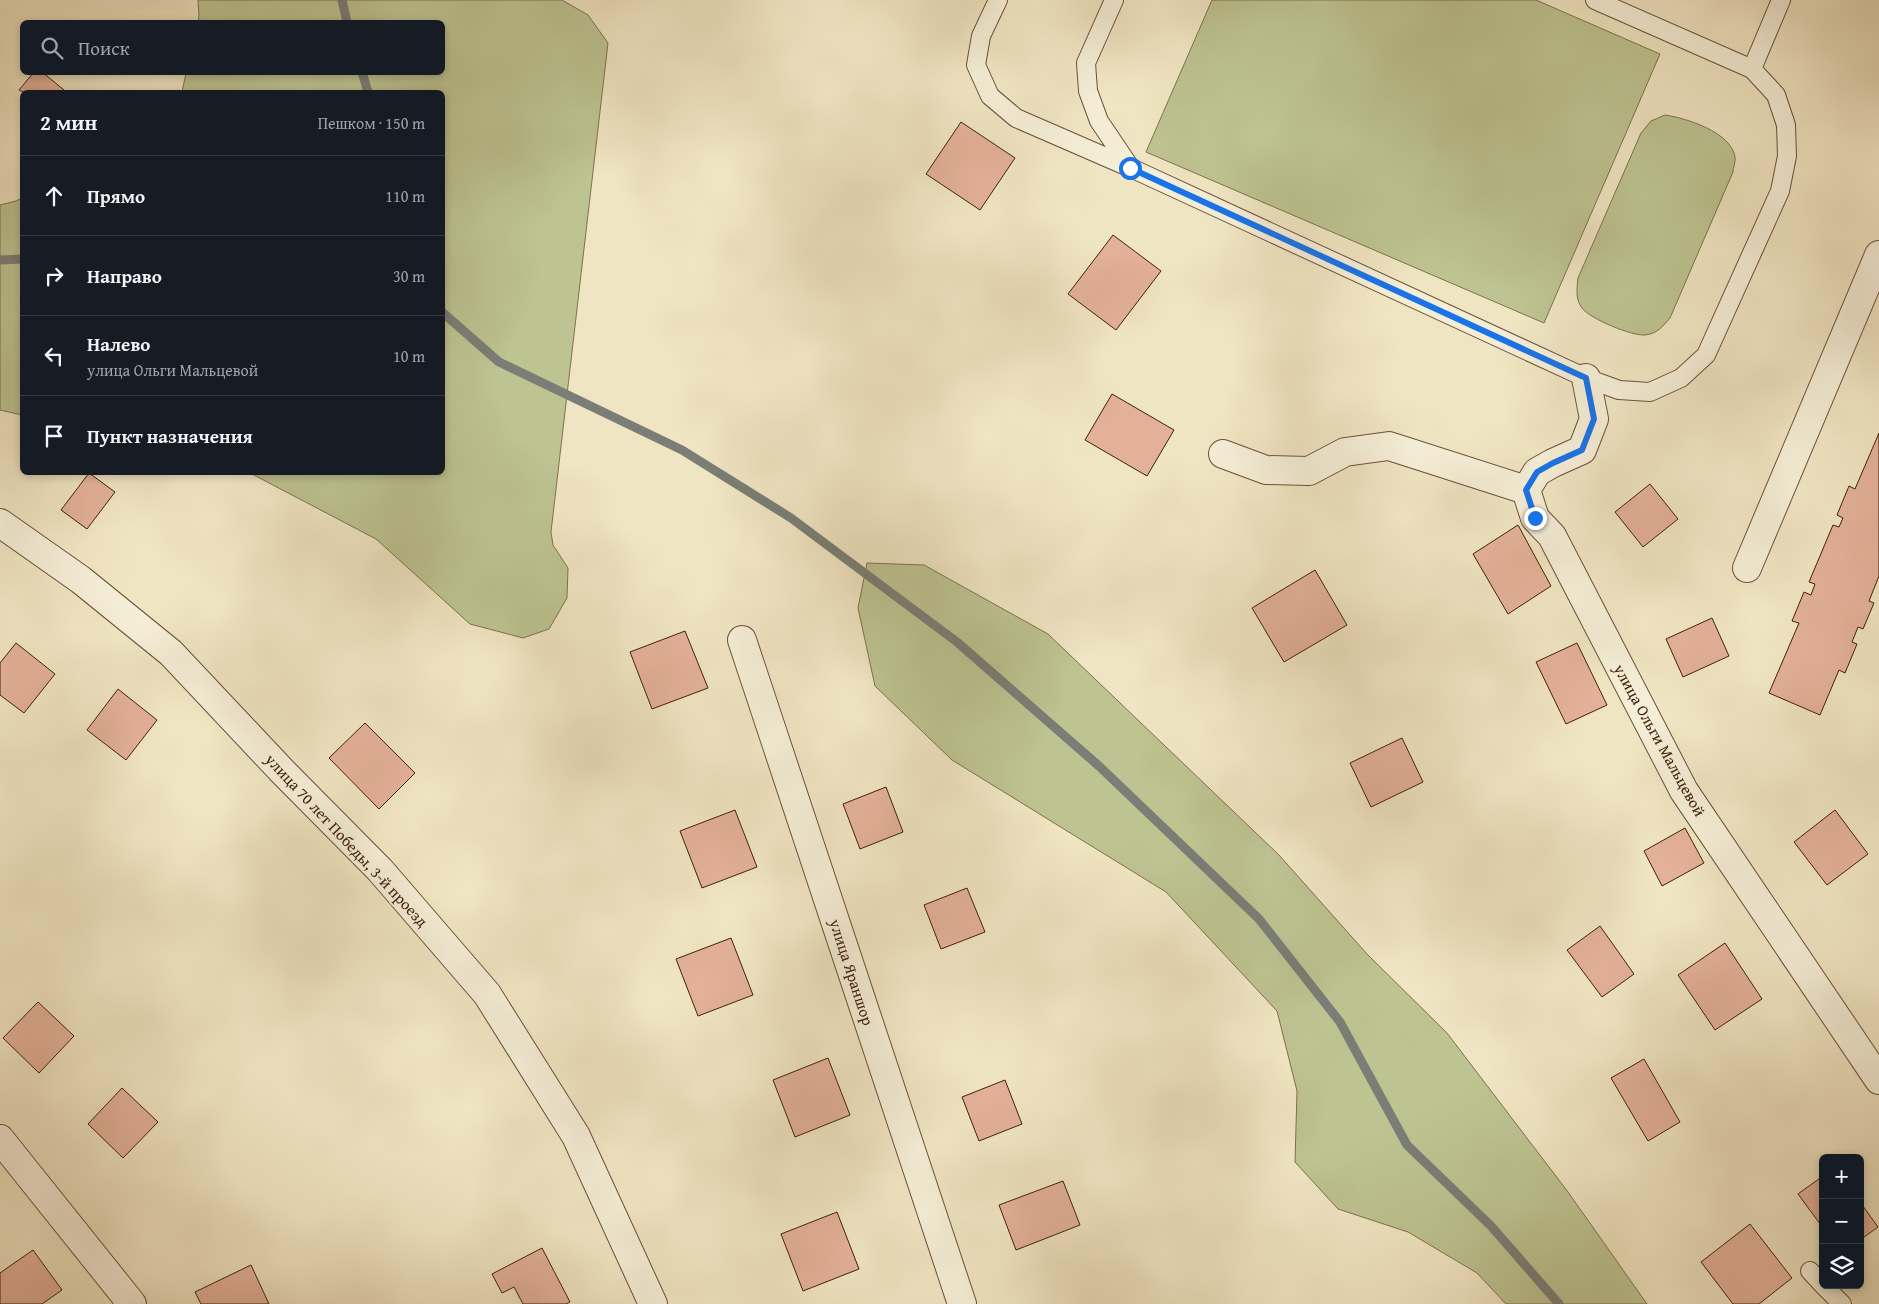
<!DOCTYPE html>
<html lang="ru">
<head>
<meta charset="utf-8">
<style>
	body { margin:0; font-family:"Gentium Book Plus",serif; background:#20242c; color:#f1f3f6 }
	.controls { position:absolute; right:15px; bottom:15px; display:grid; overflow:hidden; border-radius:8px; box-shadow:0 2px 8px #0003 }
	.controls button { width:45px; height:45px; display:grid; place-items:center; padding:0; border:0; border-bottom:1px solid #363941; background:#171b24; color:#f1f3f6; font:25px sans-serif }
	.stop { position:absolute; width:15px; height:15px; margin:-11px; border:4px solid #1a73e8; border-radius:50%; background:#fff }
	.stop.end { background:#1a73e8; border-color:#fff; box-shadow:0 1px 5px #0008 }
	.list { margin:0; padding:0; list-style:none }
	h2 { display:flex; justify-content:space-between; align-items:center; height:65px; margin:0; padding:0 20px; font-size:21px }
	h2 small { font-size:16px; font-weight:400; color:#9ea1a6 }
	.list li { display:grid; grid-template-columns:32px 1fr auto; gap:15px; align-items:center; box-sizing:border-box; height:80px; padding:0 20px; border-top:1px solid #363941 }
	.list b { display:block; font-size:19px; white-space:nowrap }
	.list p { margin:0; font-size:16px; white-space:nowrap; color:#9ea1a6 }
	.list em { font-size:16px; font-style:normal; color:#9ea1a6 }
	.icon { flex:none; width:28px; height:28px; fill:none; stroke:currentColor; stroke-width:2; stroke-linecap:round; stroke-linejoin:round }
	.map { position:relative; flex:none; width:1879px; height:1304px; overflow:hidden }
	.search { position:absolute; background:#171b24; box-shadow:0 2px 8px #0003; left:20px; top:20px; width:425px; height:55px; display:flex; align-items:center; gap:12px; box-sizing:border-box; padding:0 18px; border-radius:8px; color:#9ea1a6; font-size:19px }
	.panel { position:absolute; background:#171b24; box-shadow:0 2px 8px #0003; left:20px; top:90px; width:425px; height:385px; border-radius:8px }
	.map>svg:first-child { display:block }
	.green { fill:#bdc391; stroke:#7e724d }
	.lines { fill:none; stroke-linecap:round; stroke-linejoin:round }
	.stream { stroke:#7a7e76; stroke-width:9 }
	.building { fill:#e3b198; stroke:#3f2109 }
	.lane-casing { stroke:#6b5237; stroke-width:20 }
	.street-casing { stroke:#6b5237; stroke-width:30 }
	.lane { stroke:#f5eed7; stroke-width:18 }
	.street { stroke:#f5eed7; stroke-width:28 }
	.route { stroke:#1a73e8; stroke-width:6 }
	.labels { text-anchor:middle; stroke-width:4; stroke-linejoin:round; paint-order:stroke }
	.street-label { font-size:16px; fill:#3f2109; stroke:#f5eed7 }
</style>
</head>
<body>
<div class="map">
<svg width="1879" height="1304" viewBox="0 0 1879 1304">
	<rect width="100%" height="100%" fill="#f0e5c2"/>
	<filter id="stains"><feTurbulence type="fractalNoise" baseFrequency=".004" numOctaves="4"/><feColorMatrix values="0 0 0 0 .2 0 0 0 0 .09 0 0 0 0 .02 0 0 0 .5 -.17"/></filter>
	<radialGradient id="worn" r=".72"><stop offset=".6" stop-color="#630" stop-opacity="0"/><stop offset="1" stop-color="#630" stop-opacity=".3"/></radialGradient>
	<path class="green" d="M198,0h364l26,15 20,28 -57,489 2,13 15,23 -1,30 -18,31 -26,9 -53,-14 -94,-85 -126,-66 192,-1v-380h-260l4,-19 256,-1v-50h-244l1,-6z
		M1212,0h324l124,54 -116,269 -398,-171z
		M1665,115c21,3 66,17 70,42 1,4 -2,11 -2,15l-63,146c-7,8 -13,16 -25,17 -13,1 -55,-16 -63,-27 -7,-9 -5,-20 -4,-30l63,-145 10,-12z
		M22,198v217l-22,-5v-205l16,-4z
		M867,563l57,2 124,69 231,221 88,99 80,79 121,159 79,112h-141l-29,-31 -69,-41 -70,-23 -43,-47 2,-71 -20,-80 -111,-119 -214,-132 -77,-74 -17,-78z"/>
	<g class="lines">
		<path class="stream" d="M342,0l5,22
			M362,72l6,20
			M0,260l22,-1
			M442,312l57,50 183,88 109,68 166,124 143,125 159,152 81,103 67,123 84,81 68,78"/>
	</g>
	<path class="building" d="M34,72h8l22,18 -2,2h-39l-4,-2z
		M961,122l54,36 -35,52 -54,-36z
		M1113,235l48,36 -45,59 -48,-36z
		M1112,394l62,36 -27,46 -62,-36z
		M1879,433v143l-10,25 5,2 -11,26 -5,-2 -6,15 5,2 -12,29 -6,-3 -19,45 -51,-22 30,-70 -7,-2 12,-29 7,3 4,-11 -6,-2 24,-57 6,2 4,-9 -6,-3 12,-29 6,3z
		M89,473l26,19 -28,37 -26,-19z
		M1650,484l28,35 -35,28 -28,-35z
		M1518,525l33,61 -43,28 -35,-60z
		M1315,570l32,55 -63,37 -32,-54z
		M1712,618l17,38 -46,21 -17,-38z
		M685,631l23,57 -56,21 -22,-57z
		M16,643l39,31 -31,39 -24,-18v-32z
		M1577,643l30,62 -41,19 -30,-62z
		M118,689l39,31 -31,40 -39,-30z
		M365,723l50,50 -36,36 -50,-51z
		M1402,738l21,44 -52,25 -21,-44z
		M886,787l17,45 -43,17 -17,-45z
		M735,810l22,57 -55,21 -22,-57z
		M1835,810l33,44 -41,31 -33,-43z
		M1685,828l19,35 -42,23 -18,-35z
		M967,888l18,44 -44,17 -17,-44z
		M1600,926l34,48 -32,23 -35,-47z
		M731,938l22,57 -55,21 -22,-57z
		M1725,943l37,56 -47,31 -37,-55z
		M38,1002l36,34 -35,37 -36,-35z
		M828,1058l22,57 -55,22 -22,-57z
		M1644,1059l36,63 -32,19 -37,-63z
		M1005,1080l17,44 -43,17 -17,-44z
		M122,1088l36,34 -35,36 -35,-34z
		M1823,1176v52l-25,-34z
		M1063,1181l17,44 -64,25 -17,-45z
		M1860,1202l18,25 -18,13z
		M837,1212l22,57 -56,22 -22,-57z
		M1750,1224l42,54 -33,26h-26l-32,-42z
		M542,1248l28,54 -4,2h-43l-9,-17 -12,6 -10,-19z
		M33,1250l29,40 -20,14h-42v-31z
		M251,1265l18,39h-68l-6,-12z"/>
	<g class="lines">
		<defs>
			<path id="lane" d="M998,0l-17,36 -5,29 14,31 26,22 115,50 455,210 33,12 31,2 31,-14 25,-23 74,-164 7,-35 -1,-31 -10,-30 -24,-26 -157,-69
				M1114,0l-28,63 2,28 11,30 31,46
				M1752,69l29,-69
				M1810,1271l13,14
				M1823,1285l19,19"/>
			<path id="street" d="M1223,454l43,16 43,1 36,-19 44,-6 137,44
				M1526,490l9,28 17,18 132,255 195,289
				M1526,490l11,-18 16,-9 29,-13 12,-31 -8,-41
				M0,523l81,57 90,73 112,119 97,98 107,124 89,142 77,168
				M1747,568l132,-313
				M742,640l220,664
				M0,1139l132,165"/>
		</defs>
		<use href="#lane" class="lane-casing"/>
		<use href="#street" class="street-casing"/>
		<use href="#lane" class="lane"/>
		<use href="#street" class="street"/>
	</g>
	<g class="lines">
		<path class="route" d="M1130,168l456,210 8,41 -12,31 -29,13 -16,9 -11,18 9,28"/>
	</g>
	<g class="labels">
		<g class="street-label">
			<text transform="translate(1660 740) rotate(61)" y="6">улица Ольги Мальцевой</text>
			<text transform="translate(347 840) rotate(47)" y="6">улица 70 лет Победы, 3-й проезд</text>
			<text transform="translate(852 972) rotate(72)" y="6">улица Яраншор</text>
		</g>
	</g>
	<rect width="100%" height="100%" filter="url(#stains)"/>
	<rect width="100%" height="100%" fill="url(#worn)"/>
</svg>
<div class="controls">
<button>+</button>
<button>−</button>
<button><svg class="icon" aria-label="layers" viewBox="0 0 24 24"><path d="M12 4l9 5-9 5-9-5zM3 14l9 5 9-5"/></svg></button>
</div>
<div class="stop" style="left:1130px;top:168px"></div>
<div class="stop end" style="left:1535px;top:518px"></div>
<div class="search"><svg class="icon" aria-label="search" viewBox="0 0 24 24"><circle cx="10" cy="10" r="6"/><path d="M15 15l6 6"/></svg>Поиск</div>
<section class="panel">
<h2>2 мин<small>Пешком · 150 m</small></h2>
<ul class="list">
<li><svg class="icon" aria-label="ahead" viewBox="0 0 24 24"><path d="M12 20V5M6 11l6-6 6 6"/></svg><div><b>Прямо</b></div><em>110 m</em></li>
<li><svg class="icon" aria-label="right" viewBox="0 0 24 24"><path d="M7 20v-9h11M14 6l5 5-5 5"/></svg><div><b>Направо</b></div><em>30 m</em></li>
<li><svg class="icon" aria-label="left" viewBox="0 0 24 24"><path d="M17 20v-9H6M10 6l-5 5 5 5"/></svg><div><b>Налево</b><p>улица Ольги Мальцевой</p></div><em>10 m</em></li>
<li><svg class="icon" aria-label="arrive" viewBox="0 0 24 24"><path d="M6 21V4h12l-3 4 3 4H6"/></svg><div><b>Пункт назначения</b></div></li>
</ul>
</section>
</div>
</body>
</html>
